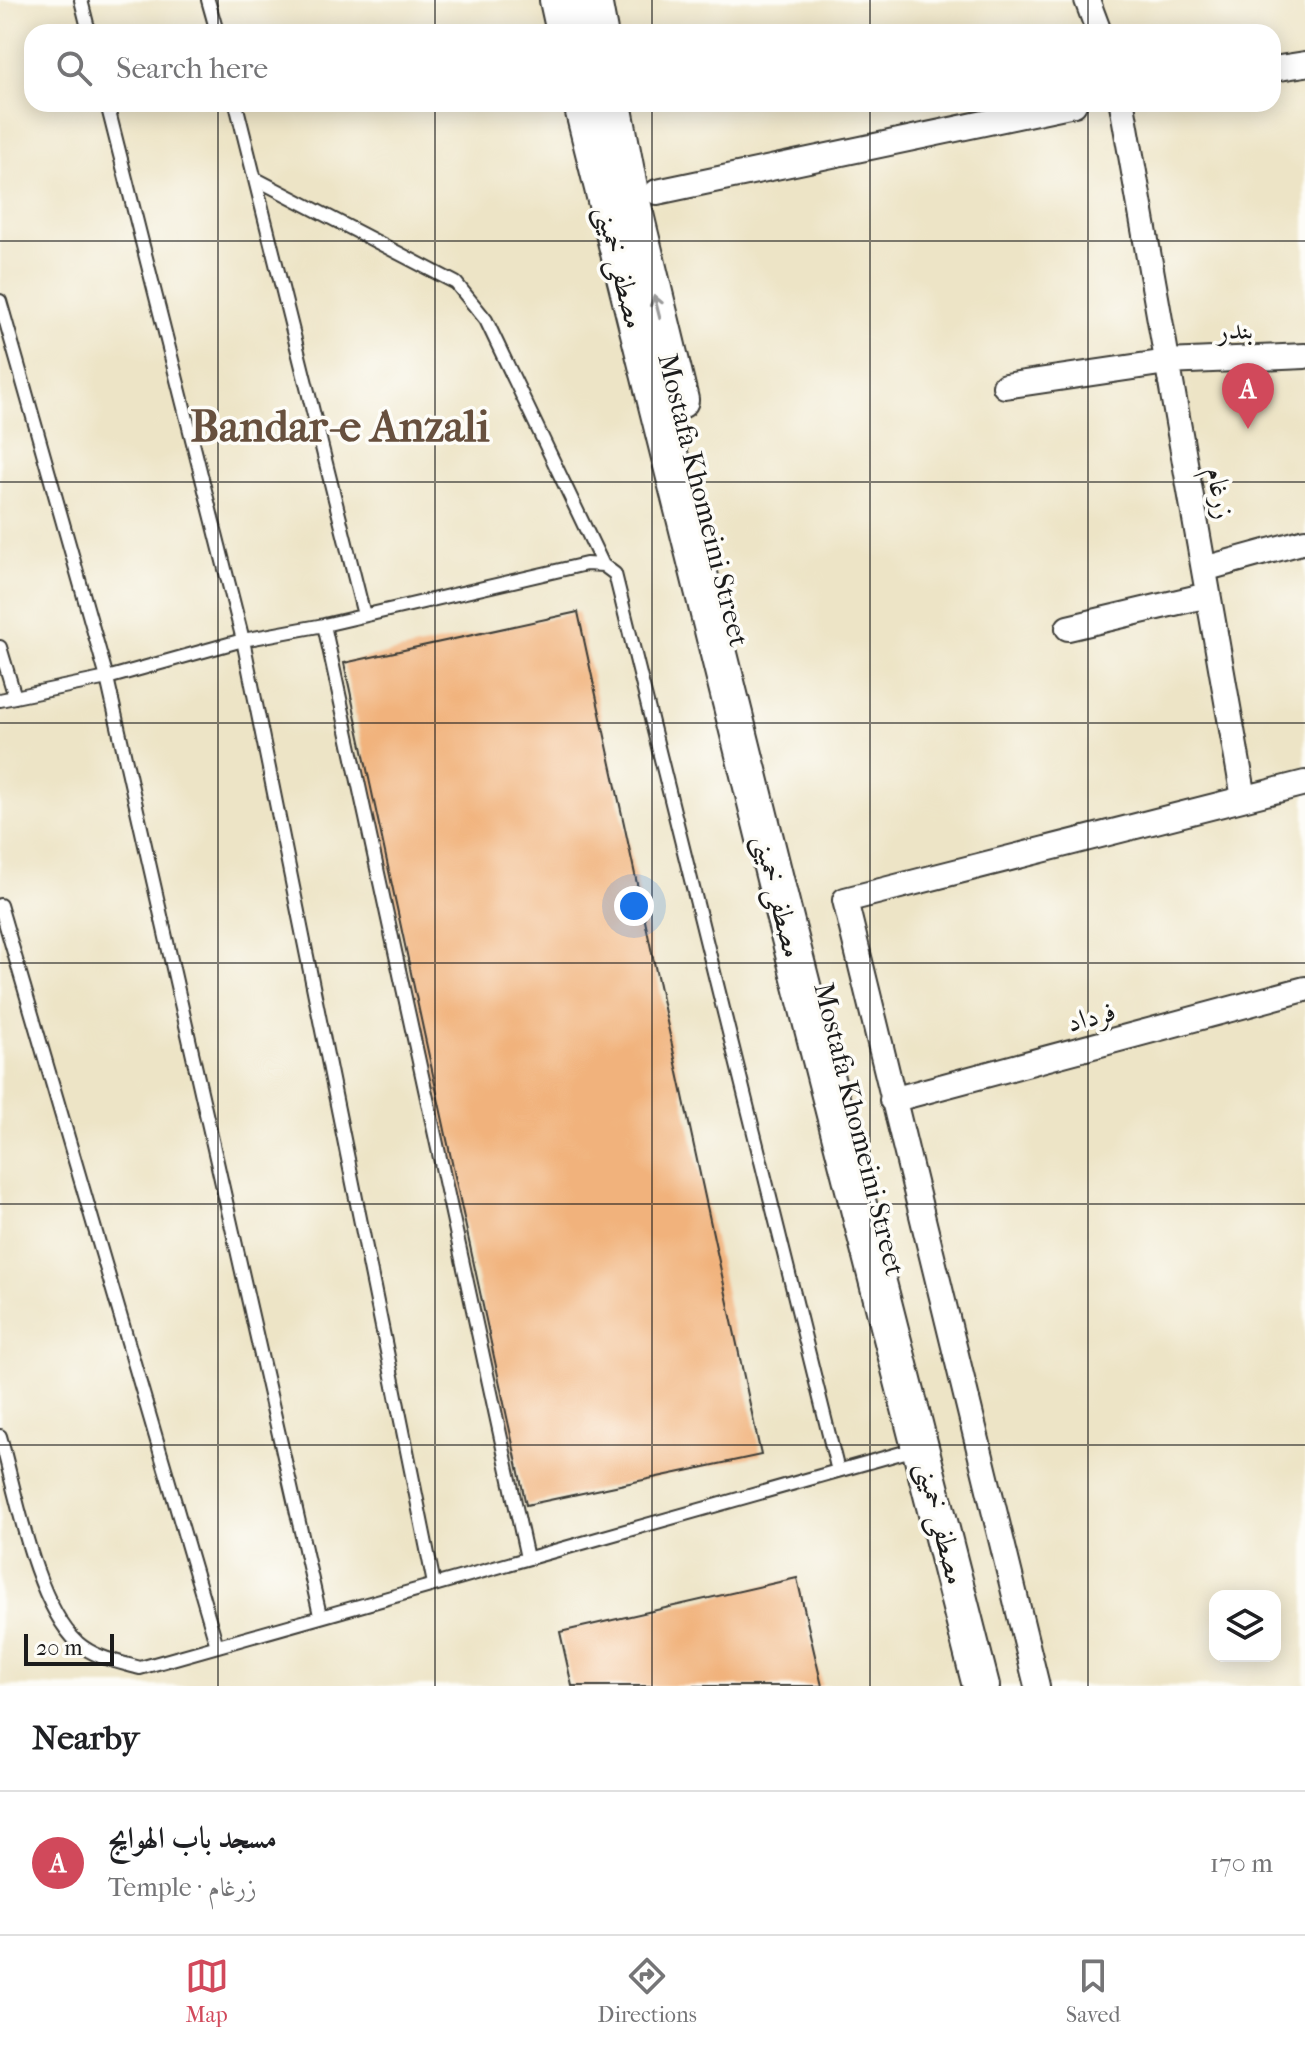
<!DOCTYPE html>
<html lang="en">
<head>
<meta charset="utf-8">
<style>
	body { margin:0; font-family:"IM FELL French Canon",Amiri,serif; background:#f2f2f2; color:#202124 }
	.controls { position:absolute; right:24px; bottom:24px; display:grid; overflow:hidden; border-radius:16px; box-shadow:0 4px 20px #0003 }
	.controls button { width:72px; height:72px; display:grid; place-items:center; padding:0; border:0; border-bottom:2px solid #e0e0e0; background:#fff; color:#202124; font:40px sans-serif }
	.scale { position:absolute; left:24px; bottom:20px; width:90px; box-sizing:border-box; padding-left:8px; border:4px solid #1c1c1c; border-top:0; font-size:22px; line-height:28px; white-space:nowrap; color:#1c1c1c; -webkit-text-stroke:6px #fdfcf7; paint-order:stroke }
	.you { position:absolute; left:634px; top:906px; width:28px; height:28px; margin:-20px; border:6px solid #fff; border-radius:50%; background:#1a73e8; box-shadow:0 0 0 12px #1a73e833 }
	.badge { display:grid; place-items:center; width:52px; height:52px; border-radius:50%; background:#d1495b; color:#fff; font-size:26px; font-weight:700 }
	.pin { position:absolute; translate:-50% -66px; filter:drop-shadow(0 2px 4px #0008) }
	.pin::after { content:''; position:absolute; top:42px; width:28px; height:24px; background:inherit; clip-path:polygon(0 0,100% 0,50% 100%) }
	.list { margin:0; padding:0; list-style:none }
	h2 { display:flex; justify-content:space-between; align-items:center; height:104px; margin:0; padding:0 32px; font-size:34px }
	h2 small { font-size:26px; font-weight:400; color:#757577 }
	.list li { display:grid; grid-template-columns:52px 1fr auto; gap:24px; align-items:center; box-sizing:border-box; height:144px; padding:0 32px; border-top:2px solid #e0e0e0 }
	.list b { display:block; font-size:30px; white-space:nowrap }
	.list p { margin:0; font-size:26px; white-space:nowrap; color:#757577 }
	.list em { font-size:26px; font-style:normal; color:#757577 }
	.icon { flex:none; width:44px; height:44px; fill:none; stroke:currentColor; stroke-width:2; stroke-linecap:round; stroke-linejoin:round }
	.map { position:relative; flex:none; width:1305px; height:1686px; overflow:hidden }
	.search { position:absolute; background:#fff; box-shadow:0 4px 20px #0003; left:24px; right:24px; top:24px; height:88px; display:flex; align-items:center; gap:20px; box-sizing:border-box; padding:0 28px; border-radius:24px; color:#757577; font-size:30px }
	.sheet { height:248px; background:#fff }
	nav { display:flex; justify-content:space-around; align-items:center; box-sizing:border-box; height:112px; border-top:2px solid #e0e0e0; background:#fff; font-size:22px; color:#757577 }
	nav a { display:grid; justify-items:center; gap:4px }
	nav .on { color:#d1495b }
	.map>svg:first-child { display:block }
	.building { fill:#f1b27c }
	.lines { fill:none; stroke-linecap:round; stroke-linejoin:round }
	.service-casing { stroke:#3b3a36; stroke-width:16 }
	.minor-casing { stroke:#3b3a36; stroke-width:28 }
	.secondary-casing { stroke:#3b3a36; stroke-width:40 }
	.service { stroke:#fff; stroke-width:12 }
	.minor { stroke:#fff; stroke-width:24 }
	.secondary { stroke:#fff; stroke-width:36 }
	.oneway { stroke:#999 }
	.grid { fill:none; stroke:#1c1c1c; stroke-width:2; stroke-opacity:0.55 }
	.labels { text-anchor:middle; stroke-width:7; stroke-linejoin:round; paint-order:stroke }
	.street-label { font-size:28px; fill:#1c1c1c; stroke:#fdfcf7 }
	.town-label { font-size:44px; font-weight:bold; fill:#67503e; stroke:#fdfcf7 }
</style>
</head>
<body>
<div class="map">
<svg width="1305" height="1686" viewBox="0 0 1305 1686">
	<rect width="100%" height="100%" fill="#fdfcf7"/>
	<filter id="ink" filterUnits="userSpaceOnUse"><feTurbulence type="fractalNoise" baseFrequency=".0125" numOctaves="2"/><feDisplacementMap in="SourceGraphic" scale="16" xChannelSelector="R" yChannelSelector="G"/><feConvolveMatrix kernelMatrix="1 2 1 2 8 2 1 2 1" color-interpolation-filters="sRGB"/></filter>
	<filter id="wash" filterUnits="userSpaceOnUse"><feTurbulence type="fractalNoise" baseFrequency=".006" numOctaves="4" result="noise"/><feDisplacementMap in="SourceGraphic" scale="32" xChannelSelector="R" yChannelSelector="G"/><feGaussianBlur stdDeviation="1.8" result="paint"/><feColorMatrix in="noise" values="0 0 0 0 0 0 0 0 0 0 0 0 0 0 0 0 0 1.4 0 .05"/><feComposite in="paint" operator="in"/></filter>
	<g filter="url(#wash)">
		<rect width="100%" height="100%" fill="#ede4c6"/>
		<g id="blocks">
			<path class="building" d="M578,612l183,843 -235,50 -182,-842z
				M797,1578l25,108h-250l-12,-54z"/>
		</g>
	</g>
	<g filter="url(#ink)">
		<use href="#blocks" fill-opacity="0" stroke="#3b3a36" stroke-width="2"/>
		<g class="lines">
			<defs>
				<path id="service" d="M81,0l8,32
					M208,0l9,32
					M107,104l136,536 191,944
					M236,104l128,511
					M256,179l200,104 30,37 117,245
					M0,301l107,377 213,937
					M324,625l203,933
					M0,647l15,50
					M0,700l107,-22 136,-38 81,-15 262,-61 17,1 12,9 223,897
					M0,905l217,741
					M0,1436c16,57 35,167 78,207 17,15 41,19 62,25l779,-220"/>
				<path id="minor" d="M1087,0l12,32
					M1273,69l32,-5
					M1122,104l122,694
					M657,192l417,-88
					M1005,386l162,-24 138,-6
					M1204,569l101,-28
					M1068,628l140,-33
					M892,1100l413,-111
					M1037,1686l-192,-786 460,-117"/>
				<path id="secondary" d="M558,0l7,32
					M593,0l6,32
					M582,104l201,807 198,775
					M613,104l18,94 49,202"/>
			</defs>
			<use href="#service" class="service-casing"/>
			<use href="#minor" class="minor-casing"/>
			<use href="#secondary" class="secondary-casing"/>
			<use href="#service" class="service"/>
			<use href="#minor" class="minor"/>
			<use href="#secondary" class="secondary"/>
		</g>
		<defs><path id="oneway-shaft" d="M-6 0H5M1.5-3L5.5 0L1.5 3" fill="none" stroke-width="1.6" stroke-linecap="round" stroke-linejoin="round" transform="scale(2)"/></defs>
		<use class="oneway" href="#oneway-shaft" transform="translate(657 307) rotate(-104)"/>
	</g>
	<path class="grid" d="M218,0v32M435,0v32M652,0v32M870,0v32M1088,0v32M218,104v1582M435,104v1582M652,104v1582M870,104v1582M1088,104v1582M0,241h1305M0,482h1305M0,723h1305M0,963h1305M0,1204h1305M0,1445h1305"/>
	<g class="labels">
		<g class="street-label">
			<text transform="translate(621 267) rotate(76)" y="10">مصطفی خمینی</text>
			<text transform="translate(1235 329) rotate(-3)" y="10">بندر</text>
			<text transform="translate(1221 493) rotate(80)" y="10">زرغام</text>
			<text transform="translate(704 500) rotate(76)" y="10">Mostafa Khomeini Street</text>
			<text transform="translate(779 896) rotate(76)" y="10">مصطفی خمینی</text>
			<text transform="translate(1091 1016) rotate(-15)" y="10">فرداد</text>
			<text transform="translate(860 1129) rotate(76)" y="10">Mostafa Khomeini Street</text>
			<text transform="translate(942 1523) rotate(76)" y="10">مصطفی خمینی</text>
		</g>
		<g class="town-label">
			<text x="340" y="441">Bandar-e Anzali</text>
		</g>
	</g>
</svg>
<div class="controls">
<button><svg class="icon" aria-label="layers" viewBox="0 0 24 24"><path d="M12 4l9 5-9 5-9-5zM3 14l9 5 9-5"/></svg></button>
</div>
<div class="scale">20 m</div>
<div class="you"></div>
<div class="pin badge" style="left:1248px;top:429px">A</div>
<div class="search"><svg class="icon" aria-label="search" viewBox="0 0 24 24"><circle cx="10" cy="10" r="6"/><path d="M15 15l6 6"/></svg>Search here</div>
</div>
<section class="sheet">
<h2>Nearby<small></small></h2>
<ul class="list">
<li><span class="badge">A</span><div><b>مسجد باب الهوایج</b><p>Temple · زرغام</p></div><em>170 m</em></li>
</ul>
</section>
<nav>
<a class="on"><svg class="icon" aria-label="map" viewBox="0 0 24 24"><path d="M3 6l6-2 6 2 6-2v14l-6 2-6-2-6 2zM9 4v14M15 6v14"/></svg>Map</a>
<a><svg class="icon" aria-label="directions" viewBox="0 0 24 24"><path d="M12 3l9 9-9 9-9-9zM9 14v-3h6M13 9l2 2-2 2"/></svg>Directions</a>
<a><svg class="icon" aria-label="saved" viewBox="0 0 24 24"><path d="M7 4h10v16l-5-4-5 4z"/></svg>Saved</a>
</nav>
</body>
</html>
